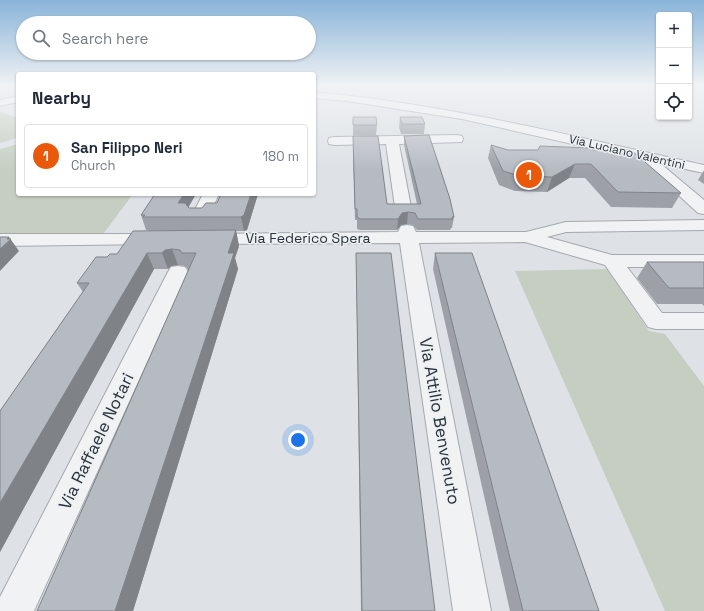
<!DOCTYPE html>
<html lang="en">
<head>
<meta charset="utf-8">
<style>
	body { margin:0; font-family:"Space Grotesk",sans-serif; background:#f6f6f7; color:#1f2937 }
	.controls { position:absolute; right:12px; top:12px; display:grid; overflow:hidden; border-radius:4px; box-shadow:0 1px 3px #0004 }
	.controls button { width:36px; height:36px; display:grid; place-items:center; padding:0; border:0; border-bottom:1px solid #e0e1e3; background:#fff; color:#1f2937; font:20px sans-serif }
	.you { position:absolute; left:298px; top:440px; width:14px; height:14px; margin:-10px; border:3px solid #fff; border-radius:50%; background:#1a73e8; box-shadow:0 0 0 6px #1a73e833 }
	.badge { display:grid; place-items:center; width:26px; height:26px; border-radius:50%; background:#ea580c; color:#fff; font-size:13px; font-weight:700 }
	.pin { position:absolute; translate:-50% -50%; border:2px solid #fff; box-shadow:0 1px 4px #0006 }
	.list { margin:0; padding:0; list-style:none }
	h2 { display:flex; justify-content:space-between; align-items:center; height:52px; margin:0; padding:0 16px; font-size:17px }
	h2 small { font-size:13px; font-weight:400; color:#747a83 }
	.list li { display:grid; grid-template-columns:26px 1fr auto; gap:12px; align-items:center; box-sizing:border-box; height:64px; margin:0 8px 8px; padding:0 8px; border:1px solid #e0e1e3; border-radius:4px }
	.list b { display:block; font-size:15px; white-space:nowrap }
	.list p { margin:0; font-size:13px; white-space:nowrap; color:#747a83 }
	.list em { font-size:13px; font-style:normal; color:#747a83 }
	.icon { flex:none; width:22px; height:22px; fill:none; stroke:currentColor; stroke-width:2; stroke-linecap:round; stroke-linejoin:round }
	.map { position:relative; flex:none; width:704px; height:611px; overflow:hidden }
	.search { position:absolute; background:#fff; box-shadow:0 1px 3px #0004; left:16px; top:16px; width:300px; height:44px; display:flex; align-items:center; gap:10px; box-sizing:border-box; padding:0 14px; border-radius:22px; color:#747a83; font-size:15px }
	.panel { position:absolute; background:#fff; box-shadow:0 1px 3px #0004; left:16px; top:72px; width:300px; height:124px; border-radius:4px }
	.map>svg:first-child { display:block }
	.green { fill:#c5cec0 }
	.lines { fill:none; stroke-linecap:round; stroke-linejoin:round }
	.street-casing { stroke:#a4a9af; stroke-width:2 }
	.street { fill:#f0f2f4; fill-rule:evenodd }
	.wall { fill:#9da1a7 }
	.shaded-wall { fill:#7f8388 }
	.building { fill:#b6bbc2; stroke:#7f8388 }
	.labels { text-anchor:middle; stroke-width:3; stroke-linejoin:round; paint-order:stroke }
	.far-street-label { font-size:12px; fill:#29313a; stroke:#edf0f3 }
	.street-label { font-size:14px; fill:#29313a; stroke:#edf0f3 }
	.near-street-label { font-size:17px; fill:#29313a; stroke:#edf0f3 }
</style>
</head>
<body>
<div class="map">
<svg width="704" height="611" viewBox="0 0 704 611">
	<rect width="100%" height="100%" fill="#dee2e6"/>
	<path class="green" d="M0,112l18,6v20l-18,5z
		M18,144v50h115l-29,39 -104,1v-85z
		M607,269l42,62 16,3 39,52v225h-39l-150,-340z"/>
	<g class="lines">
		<defs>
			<path id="street" d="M314,92c132,12 261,45 390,73v8l-43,-9 43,36v14l-6,-1 -59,-54 -177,-40 -115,-18 -33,-3z
				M18,96v6l-18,4v-6z
				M457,135l5,1 1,3 -1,3 -63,2 12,63 -2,4 -6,1 -6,-1 -2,-4 -9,-63 -52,1 -5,-1 -1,-3 1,-3 5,-1z
				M203,194h16l-13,27 -6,1 -6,-1 -3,-4z
				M704,220v10l-138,2 -19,5 65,18h92v12h-77l35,46h42v16h-48l-8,-2 -43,-62 -80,-23 -106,1 72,368h-38l-53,-368 -193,1 -6,-1 -3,-4 3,-4 6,-1 191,-2 3,-6 6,-1 6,1 3,6h110l40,-10z
				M0,234h157l6,1 3,4 -3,4 -6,1 -157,2z
				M178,266l7,1 3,5 -154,339h-34v-14l168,-325 3,-5z"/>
		</defs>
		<use href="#street" class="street-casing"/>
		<use href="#street" class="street"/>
	</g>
	<path class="wall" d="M353,117l24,8 -1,10h-23z
		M400,117l25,7 -1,10h-23l-2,-7z
		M404,136l50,81 -2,11h-1l-1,2h-33l-4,-5 -6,-1 -6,1 -4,5h-37l-3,-1v-9h-2l-2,-74 34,58h30l-13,-59z
		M491,145l17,5h85l88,43 -9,15 -61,-1 -26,-29h-16l-22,14 -32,-1 -16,-6 -11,-27z
		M704,170v14l-6,-4z
		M196,194l-8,13 1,1h13l15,-5 4,-9h37l-11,36 -3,1h-8l3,15 -4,12 3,11 -105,342h-96l152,-342h-1l-3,-3 -7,-1 -7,1 -3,3h-14l-154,283v-141l83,-119 -6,-9 30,-26 10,-3 32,-23 -1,-1h-2l-5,-15z
		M356,253l79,358h-74z
		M435,253l164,358h-89l-77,-342z
		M647,262h57v44l-2,-2h-45l-20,-26z"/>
	<path class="shaded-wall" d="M575,164l-6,14 -22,14 5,-15z
		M184,194h12l-13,23 -5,-14z
		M251,194h7l-11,36 -3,1 -3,-14z
		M408,212l-1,12 -6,1 -4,5 1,-11 4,-6z
		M236,230l3,16 -4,12 3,11 -105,342h-18l113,-358z
		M9,237l10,14 -19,20v-22l7,-10z
		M172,249l6,16 -7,1 -3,3 -6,-16 3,-3z
		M147,253l7,16 -154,283v-49z"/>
	<path class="building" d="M353,117h23l1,8h-24z
		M400,117h22l3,7h-23z
		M429,135l21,64 4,18h-2l1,2h-35l-3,-6 -7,-1 -6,1 -4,6h-38l-3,-2v-8h-2l-2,-73h25l9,68h34l-17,-68z
		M491,145l17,5h30l2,-4 51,2 2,2h38l50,43 -63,-1 -27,-28h-16l-23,13 -32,-1 -17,-5z
		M155,194h29l-6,9h7l4,5h13l4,-5h11l4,-9h30l-7,21 -3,2h-98l2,-2h-4z
		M236,230l-8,23h6l-119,358h-78l159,-358h-14l-2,-3 -8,-1 -7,1 -3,3h-15l-147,250v-92l89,-128h-12l19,-26h11l3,-3h7l16,-23z
		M0,237h9l-2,2h4l-11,10z
		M356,253h35l44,358h-73z
		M435,253h37l127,358h-76z
		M647,262h57v26h-35z"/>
	<linearGradient id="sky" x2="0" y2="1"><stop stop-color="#89b4d9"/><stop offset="0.5" stop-color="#f0f2f4"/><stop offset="1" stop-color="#f0f2f4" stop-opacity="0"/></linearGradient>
	<rect width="704" height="170" fill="url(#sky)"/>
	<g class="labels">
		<g class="far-street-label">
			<text transform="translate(627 152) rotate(13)" y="4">Via Luciano Valentini</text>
		</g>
		<g class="street-label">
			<text x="308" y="243">Via Federico Spera</text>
		</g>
		<g class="near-street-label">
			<text transform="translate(440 421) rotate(80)" y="6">Via Attilio Benvenuto</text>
			<text transform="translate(96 441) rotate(-64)" y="6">Via Raffaele Notari</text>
		</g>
	</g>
</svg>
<div class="controls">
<button>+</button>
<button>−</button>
<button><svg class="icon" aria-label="locate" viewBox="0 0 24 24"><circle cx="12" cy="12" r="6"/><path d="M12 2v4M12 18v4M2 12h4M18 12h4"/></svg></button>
</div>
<div class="you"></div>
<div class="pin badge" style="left:529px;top:175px">1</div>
<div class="search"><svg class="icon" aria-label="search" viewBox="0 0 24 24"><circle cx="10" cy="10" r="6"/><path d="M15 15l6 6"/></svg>Search here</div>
<section class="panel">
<h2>Nearby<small></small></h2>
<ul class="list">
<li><span class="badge">1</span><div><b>San Filippo Neri</b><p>Church</p></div><em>180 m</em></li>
</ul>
</section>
</div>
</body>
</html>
